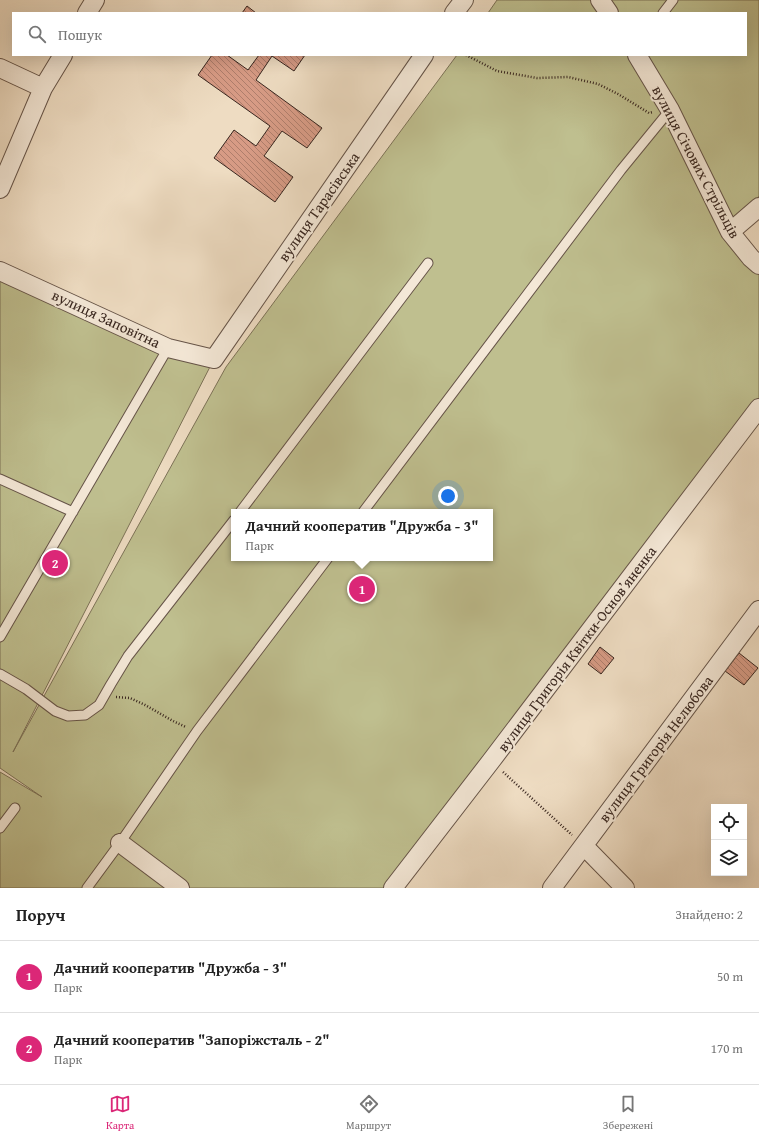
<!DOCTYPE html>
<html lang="uk">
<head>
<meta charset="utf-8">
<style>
	body { margin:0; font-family:"Gentium Book Plus",serif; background:#f6f6f6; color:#222 }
	.controls { position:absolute; right:12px; bottom:12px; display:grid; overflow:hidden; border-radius:0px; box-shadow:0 4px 16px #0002 }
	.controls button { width:36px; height:36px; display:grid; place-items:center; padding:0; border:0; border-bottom:1px solid #e0e0e0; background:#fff; color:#222; font:20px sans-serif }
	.you { position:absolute; left:448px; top:496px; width:14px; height:14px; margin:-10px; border:3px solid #fff; border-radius:50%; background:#1a73e8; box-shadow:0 0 0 6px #1a73e833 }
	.badge { display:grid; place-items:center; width:26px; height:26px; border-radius:50%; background:#db2777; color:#fff; font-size:13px; font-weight:700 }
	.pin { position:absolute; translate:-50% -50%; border:2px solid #fff; box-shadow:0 1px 4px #0006 }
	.popup { position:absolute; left:231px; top:509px; width:262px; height:52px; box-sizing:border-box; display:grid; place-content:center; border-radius:0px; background:#fff; filter:drop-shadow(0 1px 3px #0005); font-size:13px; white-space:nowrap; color:#767676 }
	.popup b { font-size:15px; color:#222 }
	.popup::after { content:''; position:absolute; left:50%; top:100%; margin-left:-8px; border:8px solid transparent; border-top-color:#fff }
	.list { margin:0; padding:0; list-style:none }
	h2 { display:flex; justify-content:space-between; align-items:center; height:52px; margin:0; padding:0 16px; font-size:17px }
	h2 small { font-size:13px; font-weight:400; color:#767676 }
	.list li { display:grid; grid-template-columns:26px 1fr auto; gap:12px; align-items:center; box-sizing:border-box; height:72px; padding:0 16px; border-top:1px solid #e0e0e0 }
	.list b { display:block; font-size:15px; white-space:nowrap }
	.list p { margin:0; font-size:13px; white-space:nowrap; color:#767676 }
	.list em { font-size:13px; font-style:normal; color:#767676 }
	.icon { flex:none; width:22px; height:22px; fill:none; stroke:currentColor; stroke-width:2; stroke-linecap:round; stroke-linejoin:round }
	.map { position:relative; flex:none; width:759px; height:888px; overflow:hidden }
	.search { position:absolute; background:#fff; box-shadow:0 4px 16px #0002; left:12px; right:12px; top:12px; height:44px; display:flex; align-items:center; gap:10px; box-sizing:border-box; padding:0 14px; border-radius:0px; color:#767676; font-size:15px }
	.sheet { height:196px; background:#fff }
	nav { display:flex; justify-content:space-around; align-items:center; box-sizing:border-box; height:56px; border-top:1px solid #e0e0e0; background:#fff; font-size:11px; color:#767676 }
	nav a { display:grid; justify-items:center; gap:2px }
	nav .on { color:#db2777 }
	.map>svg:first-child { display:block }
	.green { fill:#bfbf8f; stroke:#7c7257; fill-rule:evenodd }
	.building { fill:url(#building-back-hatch); stroke:#38261f }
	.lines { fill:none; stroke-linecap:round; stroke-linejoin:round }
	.service-casing { stroke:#665448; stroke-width:11 }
	.minor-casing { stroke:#665448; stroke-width:20 }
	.path { stroke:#38261f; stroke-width:2.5; stroke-dasharray:1 2; stroke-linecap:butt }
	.service { stroke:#f4e8d7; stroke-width:9 }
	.minor { stroke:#f4e8d7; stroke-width:18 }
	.labels { text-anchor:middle; stroke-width:4; stroke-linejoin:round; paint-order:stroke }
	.street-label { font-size:15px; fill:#38261f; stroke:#f4e8d7 }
</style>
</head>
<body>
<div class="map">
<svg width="759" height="888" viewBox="0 0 759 888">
	<defs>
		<pattern id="building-back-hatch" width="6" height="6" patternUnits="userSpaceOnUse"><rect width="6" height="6" fill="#d79b85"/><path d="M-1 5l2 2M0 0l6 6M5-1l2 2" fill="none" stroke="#af7e6c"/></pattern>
	</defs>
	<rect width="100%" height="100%" fill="#eedcc2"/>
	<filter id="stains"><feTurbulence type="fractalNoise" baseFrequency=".005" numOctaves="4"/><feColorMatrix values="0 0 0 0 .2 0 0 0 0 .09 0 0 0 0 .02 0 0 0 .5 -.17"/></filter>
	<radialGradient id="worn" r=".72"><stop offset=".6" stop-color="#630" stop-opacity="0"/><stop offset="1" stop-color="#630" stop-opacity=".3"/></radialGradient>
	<path class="green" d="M497,0h262v196l-29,36 29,33v143l-366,480h-393v-116l42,25 -42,-29v-497l214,88 -201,393 213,-385 231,-312h289v-42h-258zM234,512h256v46h-256z"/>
	<path class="building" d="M247,6l9,7h-14z
		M212,55h15l21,15 11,-15h46l-11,16 -22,-15 -16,24 66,48 -15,20 -25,-17 -18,25 29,21 -18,25 -61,-44 20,-28 22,16 14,-20 -72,-51z
		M600,647l14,11 -13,16 -13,-10z
		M739,653l19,15 -14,17 -19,-14z"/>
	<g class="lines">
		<defs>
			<path id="service" d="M663,13l10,-13
				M0,479l73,33
				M240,512l188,-249
				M363,512l258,-342 49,-60
				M0,637l168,-289
				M0,674l26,15 29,22 13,5 17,-1 14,-10 12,-21 17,-28 106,-136
				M0,828l15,-20
				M87,888l33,-45 77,-112 131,-173"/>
			<path id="minor" d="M600,0l9,13
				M87,13l8,-13
				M454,13l10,-13
				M637,55l33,55 60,122 21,26 8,7
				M0,68l43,20
				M0,189l43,-101 20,-33
				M730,232l29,-25
				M0,271l168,77 46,11 210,-304
				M120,843l60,45
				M584,846l41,42
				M393,888l98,-127 268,-353
				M552,888l207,-278"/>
		</defs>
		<use href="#service" class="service-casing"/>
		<use href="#minor" class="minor-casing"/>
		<path class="path" d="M466,55l31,16 40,7 31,-1 30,7 20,10 31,19 4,-1
			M116,697l14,1 15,7 28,16 13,6
			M503,772l69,63"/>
		<use href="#service" class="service"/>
		<use href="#minor" class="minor"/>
	</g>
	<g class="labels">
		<g class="street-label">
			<text transform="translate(696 162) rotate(62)" y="5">вулиця Січових Стрільців</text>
			<text transform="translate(319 207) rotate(-55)" y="5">вулиця Тарасівська</text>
			<text transform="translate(106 319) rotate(25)" y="5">вулиця Заповітна</text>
			<text transform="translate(577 649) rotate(-53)" y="5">вулиця Григорія Квітки-Основʼяненка</text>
			<text transform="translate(656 749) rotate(-53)" y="5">вулиця Григорія Нелюбова</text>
		</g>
	</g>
	<rect width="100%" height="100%" filter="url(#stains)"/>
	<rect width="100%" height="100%" fill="url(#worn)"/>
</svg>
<div class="controls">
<button><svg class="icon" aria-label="locate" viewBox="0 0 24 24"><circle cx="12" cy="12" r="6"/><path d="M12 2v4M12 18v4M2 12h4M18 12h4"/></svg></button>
<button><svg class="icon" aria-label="layers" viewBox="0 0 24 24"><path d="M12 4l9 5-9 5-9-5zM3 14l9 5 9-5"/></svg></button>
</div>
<div class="you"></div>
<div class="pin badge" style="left:362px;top:589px">1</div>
<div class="popup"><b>Дачний кооператив &quot;Дружба - 3&quot;</b>Парк</div>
<div class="pin badge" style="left:55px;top:563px">2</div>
<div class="search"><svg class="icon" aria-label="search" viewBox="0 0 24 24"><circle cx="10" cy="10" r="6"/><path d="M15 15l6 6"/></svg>Пошук</div>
</div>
<section class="sheet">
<h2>Поруч<small>Знайдено: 2</small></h2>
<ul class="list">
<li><span class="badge">1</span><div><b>Дачний кооператив &quot;Дружба - 3&quot;</b><p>Парк</p></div><em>50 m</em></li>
<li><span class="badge">2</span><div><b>Дачний кооператив &quot;Запоріжсталь - 2&quot;</b><p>Парк</p></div><em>170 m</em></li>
</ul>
</section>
<nav>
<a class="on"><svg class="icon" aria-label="map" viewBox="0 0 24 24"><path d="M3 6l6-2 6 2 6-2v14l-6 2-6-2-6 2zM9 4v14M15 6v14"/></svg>Карта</a>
<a><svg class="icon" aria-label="directions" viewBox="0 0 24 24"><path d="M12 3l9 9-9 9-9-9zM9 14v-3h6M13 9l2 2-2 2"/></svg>Маршрут</a>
<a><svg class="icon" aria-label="saved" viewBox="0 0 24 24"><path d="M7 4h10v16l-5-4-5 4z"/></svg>Збережені</a>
</nav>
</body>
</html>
